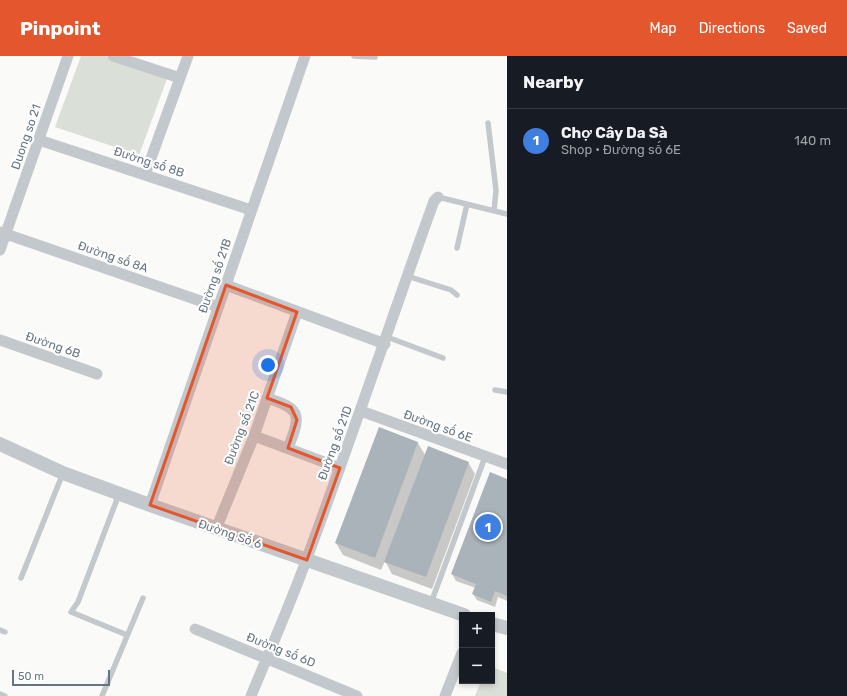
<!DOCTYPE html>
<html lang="en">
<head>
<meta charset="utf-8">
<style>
	body { margin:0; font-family:Rubik,sans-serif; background:#20242c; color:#f1f3f6 }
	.controls { position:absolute; right:12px; bottom:12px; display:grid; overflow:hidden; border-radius:0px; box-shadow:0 2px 6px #0003 }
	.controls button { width:36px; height:36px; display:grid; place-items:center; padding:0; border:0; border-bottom:1px solid #363941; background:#171b24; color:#f1f3f6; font:20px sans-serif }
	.scale { position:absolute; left:12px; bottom:10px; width:98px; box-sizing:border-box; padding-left:4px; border:2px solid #657683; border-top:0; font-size:11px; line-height:14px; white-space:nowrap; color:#657683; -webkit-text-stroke:3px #fff; paint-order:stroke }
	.you { position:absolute; left:268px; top:309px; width:14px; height:14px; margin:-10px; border:3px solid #fff; border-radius:50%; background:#1a73e8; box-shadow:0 0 0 6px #1a73e833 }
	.badge { display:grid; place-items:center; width:26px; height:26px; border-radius:50%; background:#e4572e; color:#fff; font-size:13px; font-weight:700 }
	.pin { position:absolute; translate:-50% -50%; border:2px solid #fff; box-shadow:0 1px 4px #0006 }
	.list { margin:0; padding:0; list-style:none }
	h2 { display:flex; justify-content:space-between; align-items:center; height:52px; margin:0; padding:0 16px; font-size:17px }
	h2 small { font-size:13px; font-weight:400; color:#9ea1a6 }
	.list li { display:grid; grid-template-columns:26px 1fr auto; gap:12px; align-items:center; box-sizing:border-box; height:64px; padding:0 16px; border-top:1px solid #363941 }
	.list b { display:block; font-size:15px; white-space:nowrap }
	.list p { margin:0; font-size:13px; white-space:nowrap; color:#9ea1a6 }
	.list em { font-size:13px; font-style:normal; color:#9ea1a6 }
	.map { position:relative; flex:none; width:507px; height:640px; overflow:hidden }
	header { display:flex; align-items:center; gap:24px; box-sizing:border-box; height:56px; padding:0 20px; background:#e4572e; color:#fff }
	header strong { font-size:19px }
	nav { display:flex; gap:22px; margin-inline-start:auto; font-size:14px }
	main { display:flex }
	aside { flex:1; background:#171b24 }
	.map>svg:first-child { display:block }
	.green { fill:#dadfd7 }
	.shadow { fill:#0003 }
	.building { fill:#aab3b9 }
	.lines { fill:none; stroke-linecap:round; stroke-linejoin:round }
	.service { stroke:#c3c8cc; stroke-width:5.5 }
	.minor { stroke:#c3c8cc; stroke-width:11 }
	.tertiary { stroke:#c3c8cc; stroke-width:14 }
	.marked { fill:#e4572e; fill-opacity:0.2; stroke:#e4572e; stroke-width:3; stroke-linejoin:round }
	.labels { text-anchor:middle; stroke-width:4; stroke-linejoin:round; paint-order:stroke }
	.street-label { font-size:12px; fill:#657683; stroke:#fff }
</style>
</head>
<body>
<header>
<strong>Pinpoint</strong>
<nav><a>Map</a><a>Directions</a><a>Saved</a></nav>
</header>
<main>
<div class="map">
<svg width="507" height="640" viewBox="0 0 507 640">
	<rect width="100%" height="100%" fill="#fafaf8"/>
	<path class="green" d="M81,0h24l63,20 -29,79 -84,-28z
		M492,611l15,6v23h-32l6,-15h11z"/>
	<path class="shadow" d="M380,373l38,14 7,12 43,7 7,12 -43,115 -40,-15 -7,-13 -4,9 -38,-15 -7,-12z
		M491,417l16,7v121l-9,-4 -3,10 -18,-7 -4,-6 3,-6 -20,-7 -4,-7z"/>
	<path class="building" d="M379,371l39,15 -43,116 -40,-15z
		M428,390l41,16 -43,115 -42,-15z
		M490,416l17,7v117l-12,-5 -4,11 -19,-8 4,-10 -25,-10z"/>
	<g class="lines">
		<path class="service" d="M354,0l21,1v-1
			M488,67l8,67 -2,21
			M438,141l69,17
			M457,192l10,-44
			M407,220l44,14 6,5
			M387,281l56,21
			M495,334l12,2
			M119,438l-41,108 -7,10 56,23
			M21,522l42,-105
			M431,547l54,-146
			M0,574l5,2
			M0,638l5,2
			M102,640l41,-98"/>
		<path class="minor" d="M113,0l67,22
			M39,84l212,70
			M145,119l43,-119
			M0,176l218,75
			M0,194l68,-194
			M226,229l159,59
			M0,284l97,34
			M267,342c35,11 34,17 21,50
			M361,355l146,53
			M254,380l86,32
			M150,449l155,-449
			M216,473l38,-93 43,-124
			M195,573l162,67
			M251,640c19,-46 39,-91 56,-138 44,-118 84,-238 127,-357l4,-4
			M445,640l17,-43"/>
		<path class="tertiary" d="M0,388l63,29 87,32 314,110
			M492,568l15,4"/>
	</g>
	<path class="marked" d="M226,229l71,27 -30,86 24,9 6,13 -9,28 52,20 -33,92 -157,-55z"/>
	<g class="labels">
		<g class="street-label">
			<text transform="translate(26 81) rotate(-71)" y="4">Duong so 21</text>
			<text transform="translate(149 106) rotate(18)" y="4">Đường số 8B</text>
			<text transform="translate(113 201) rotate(19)" y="4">Đường số 8A</text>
			<text transform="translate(215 220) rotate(-71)" y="4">Đường số 21B</text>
			<text transform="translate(53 289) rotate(19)" y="4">Đường 6B</text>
			<text transform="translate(438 370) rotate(20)" y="4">Đường số 6E</text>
			<text transform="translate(242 372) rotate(-69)" y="4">Đường số 21C</text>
			<text transform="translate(335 387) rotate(-70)" y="4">Đường số 21D</text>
			<text transform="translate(230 478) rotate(19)" y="4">Đường Số 6</text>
			<text transform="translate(281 594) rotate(22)" y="4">Đường số 6D</text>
		</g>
	</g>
</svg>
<div class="controls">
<button>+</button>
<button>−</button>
</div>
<div class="scale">50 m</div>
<div class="you"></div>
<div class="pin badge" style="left:488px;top:471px;background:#3f7fe0">1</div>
</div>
<aside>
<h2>Nearby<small></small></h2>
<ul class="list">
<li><span class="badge" style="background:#3f7fe0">1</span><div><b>Chợ Cây Da Sà</b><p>Shop · Đường số 6E</p></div><em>140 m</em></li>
</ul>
</aside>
</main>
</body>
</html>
